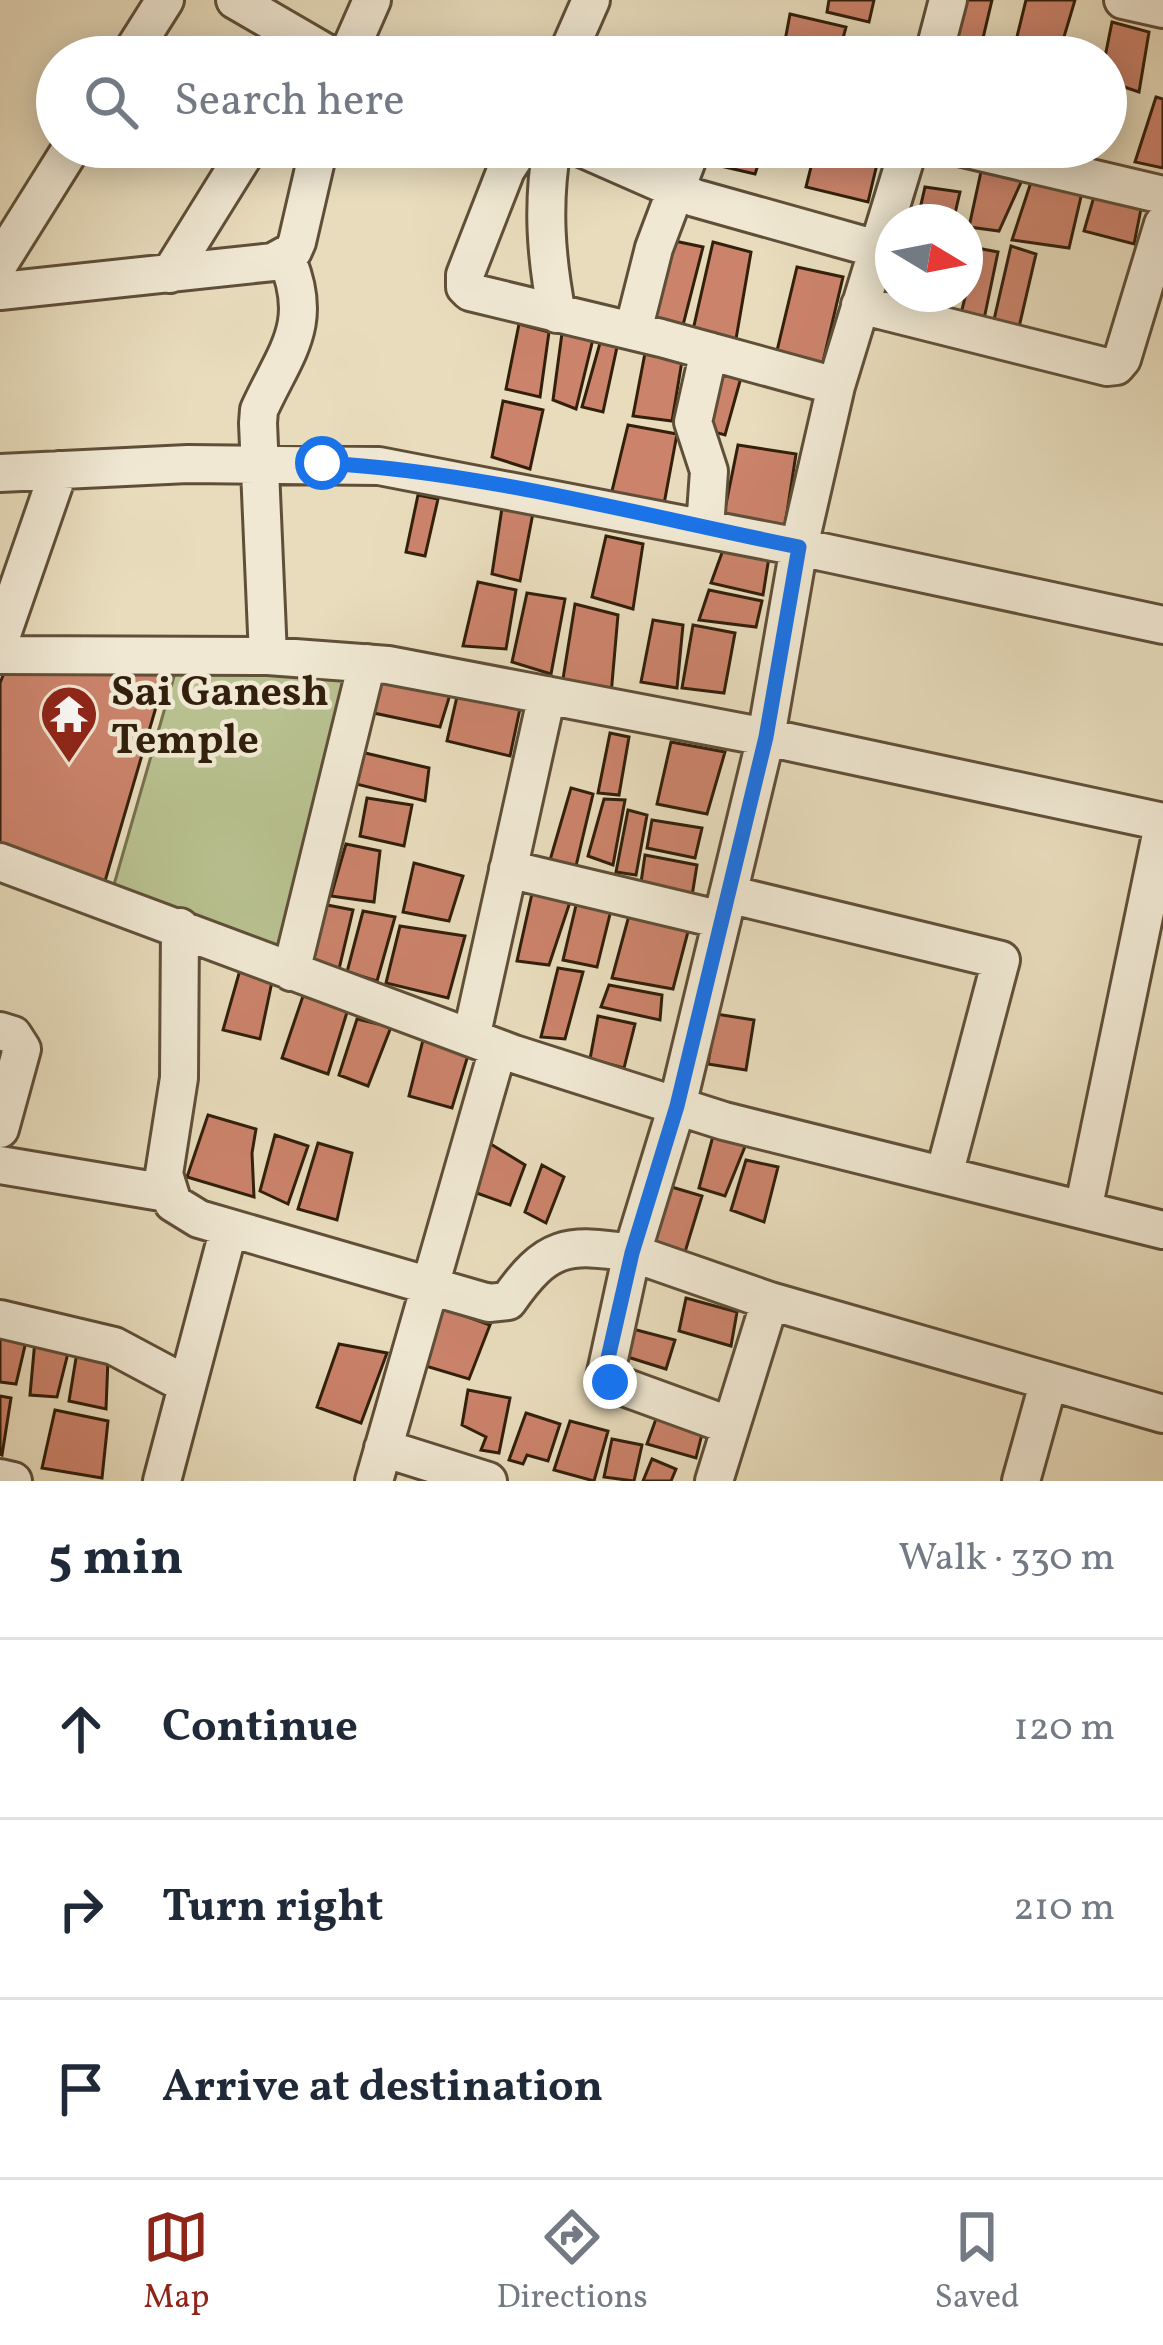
<!DOCTYPE html>
<html lang="en">
<head>
<meta charset="utf-8">
<style>
	body { margin:0; font-family:Vollkorn,serif; background:#f6f6f7; color:#1f2937 }
	.compass { position:absolute; left:875px; top:204px; width:108px; height:108px; border-radius:50%; background:#fff; box-shadow:0 6px 30px #0003; rotate:100deg }
	.stop { position:absolute; width:36px; height:36px; margin:-27px; border:9px solid #1a73e8; border-radius:50%; background:#fff }
	.stop.end { background:#1a73e8; border-color:#fff; box-shadow:0 3px 12px #0008 }
	.list { margin:0; padding:0; list-style:none }
	h2 { display:flex; justify-content:space-between; align-items:center; height:156px; margin:0; padding:0 48px; font-size:51px }
	h2 small { font-size:39px; font-weight:400; color:#747a83 }
	.list li { display:grid; grid-template-columns:78px 1fr auto; gap:36px; align-items:center; box-sizing:border-box; height:180px; padding:0 48px; border-top:3px solid #e0e1e3 }
	.list b { display:block; font-size:45px; white-space:nowrap }
	.list em { font-size:39px; font-style:normal; color:#747a83 }
	.icon { flex:none; width:66px; height:66px; fill:none; stroke:currentColor; stroke-width:2; stroke-linecap:round; stroke-linejoin:round }
	.map { position:relative; flex:none; width:1163px; height:1481px; overflow:hidden }
	.search { position:absolute; background:#fff; box-shadow:0 6px 30px #0003; left:36px; right:36px; top:36px; height:132px; display:flex; align-items:center; gap:30px; box-sizing:border-box; padding:0 42px; border-radius:66px; color:#747a83; font-size:45px }
	.sheet { height:696px; background:#fff }
	nav { display:flex; justify-content:space-around; align-items:center; box-sizing:border-box; height:168px; border-top:3px solid #e0e1e3; background:#fff; font-size:33px; color:#747a83 }
	nav a { display:grid; justify-items:center; gap:6px }
	nav .on { color:#8f2418 }
	.map>svg:first-child { display:block }
	.green { fill:#b8c08f; stroke:#75704e; stroke-width:3 }
	.building { fill:#cb836b; stroke:#32200c; stroke-width:3 }
	.lines { fill:none; stroke-linecap:round; stroke-linejoin:round }
	.minor-casing { stroke:#604f38; stroke-width:42 }
	.minor { stroke:#f0e8d3; stroke-width:36 }
	.route { stroke:#1a73e8; stroke-width:15 }
	.labels { text-anchor:middle; stroke-width:9; stroke-linejoin:round; paint-order:stroke }
	.poi-label { font-size:42px; font-weight:bold; fill:#32200c; stroke:#f0e8d3; text-anchor:start }
</style>
</head>
<body>
<div class="map">
<svg width="1163" height="1481" viewBox="0 0 1163 1481">
	<rect width="100%" height="100%" fill="#e8dcbc"/>
	<filter id="stains"><feTurbulence type="fractalNoise" baseFrequency=".00167" numOctaves="4"/><feColorMatrix values="0 0 0 0 .2 0 0 0 0 .09 0 0 0 0 .02 0 0 0 .5 -.17"/></filter>
	<radialGradient id="worn" r=".72"><stop offset=".6" stop-color="#630" stop-opacity="0"/><stop offset="1" stop-color="#630" stop-opacity=".3"/></radialGradient>
	<path class="green" d="M175,673l178,2 -66,281 -174,-68z"/>
	<path class="building" d="M829,0h45l-5,22 -42,-10z
		M961,0h31l-13,55 -30,-7z
		M1026,0h49l-17,57 -45,-4z
		M790,14l56,13 -8,30h-56z
		M1112,22l37,10 -10,60 -33,-11 -1,-24z
		M1156,97l7,2v69l-28,-6z
		M711,147h53l-9,27 -47,-11z
		M816,147h65l-13,55 -62,-15z
		M982,167l41,11 -24,53 -30,-4z
		M1033,176l50,12 -14,60 -57,-8z
		M925,187l35,5 -7,30h-36z
		M1095,193l47,11 -8,40 -50,-13z
		M665,239l38,8 -21,82 -40,-7z
		M713,242l38,10 -15,87 -43,-9z
		M1011,246l25,8 -17,73 -26,-3z
		M977,248l21,4 -15,72 -23,-6z
		M797,267l46,10 -21,89 -46,-11z
		M519,324l30,8 -9,65 -34,-8z
		M562,333l32,2 -18,74 -23,-9z
		M600,343l17,4 -14,65 -21,-5z
		M645,353l37,8 -10,60 -39,-5z
		M716,368l26,6 -17,61 -22,-6z
		M503,401l40,9 -13,59 -38,-12z
		M628,425l49,9 -13,70 -53,-9z
		M738,445l58,9 -12,78 -61,-13z
		M418,495l20,4 -13,57 -19,-4z
		M502,508l31,5 -13,68 -28,-7z
		M606,536l37,8 -10,65 -41,-12z
		M723,550l46,7 -6,38 -52,-12z
		M478,582l38,8 -10,59 -43,-3z
		M709,590l53,11 -6,26 -57,-7z
		M527,593l38,6 -14,75 -39,-12z
		M575,604l43,11 -7,80 -49,-10z
		M653,620l30,5 -6,63 -36,-6z
		M693,625l42,8 -11,60 -42,-5z
		M4,673h162l-63,215 -103,-41v-164z
		M378,675l75,10 -13,42 -71,-15z
		M458,692l63,12 -11,52 -63,-15z
		M610,733l19,4 -10,58 -21,-2z
		M671,742l54,10 -18,62 -50,-10z
		M361,752l68,16 -4,33 -73,-18z
		M571,788l22,6 -18,76 -27,-3z
		M367,798l45,7 -8,41 -44,-10z
		M604,799l21,1 -12,65 -25,-9z
		M628,810l19,5 -11,60 -20,-3z
		M652,820l50,8 -7,30 -48,-10z
		M346,844l34,7 -6,51 -43,-6z
		M645,855l52,10 -5,31 -52,-7z
		M414,863l49,13 -14,45 -46,-9z
		M533,889l38,10 -22,66 -32,-4z
		M578,897l34,9 -15,61 -34,-7z
		M322,904l31,6 -14,59 -28,-10z
		M631,908l59,16 -17,65 -61,-11z
		M363,911l32,6 -18,64 -30,-9z
		M400,926l65,10 -17,62 -62,-15z
		M558,968l25,4 -18,67 -24,-2z
		M240,970l33,7 -13,62 -37,-9z
		M609,985l53,10 -2,25 -59,-13z
		M303,996l45,13 -20,65 -46,-16z
		M716,1014l38,6 -8,50 -38,-6z
		M598,1016l37,8 -11,44 -34,-9z
		M357,1019l34,8 -23,59 -29,-11z
		M424,1036l45,16 -17,56 -43,-12z
		M208,1115l48,14 -4,24 2,44 -67,-20z
		M275,1135l33,11 -20,58 -28,-13z
		M713,1136l33,8 -21,52 -26,-8z
		M318,1143l34,10 -15,67 -39,-11z
		M489,1143l36,22 -15,40 -36,-13z
		M746,1160l32,7 -14,55 -33,-12z
		M542,1165l22,12 -18,46 -21,-11z
		M665,1185l37,11 -17,56 -36,-13z
		M686,1298l51,14 -6,34 -52,-15z
		M435,1305l55,20 -21,54 -50,-15z
		M629,1328l46,12 -9,29 -45,-14z
		M0,1335l27,2 -11,47 -16,-2z
		M35,1340l35,5 -13,52 -27,-2z
		M339,1344l48,9 -26,70 -44,-16z
		M77,1352l31,7 -2,50 -37,-8z
		M468,1390l42,8 -11,55 -18,-3 5,-13 -24,-12z
		M0,1396l11,2 -9,57 -2,-1z
		M55,1410l53,11 -6,57 -60,-10z
		M526,1413l34,11 -12,37 -21,-6 -4,9 -14,-4z
		M657,1416l46,14 -7,28 -49,-14z
		M570,1421l38,10 -14,50 -40,-11z
		M612,1439l30,6 -8,36 -30,-4z
		M652,1459l24,10 -5,12h-28z"/>
	<g class="lines">
		<defs>
			<path id="minor" d="M235,0l98,57
				M1123,0l40,9
				M129,57l36,-57
				M347,57l25,-57
				M566,57l25,-57
				M933,57l15,-57
				M521,147l-15,23 -41,105v12l5,5 191,46 175,48
				M552,147c-10,58 -6,110 5,167
				M579,147l116,51 182,51
				M909,147l-73,239 -37,161 -33,190 -89,369 -45,147 138,48 393,113
				M959,147l204,48
				M0,262l72,-115
				M170,274l79,-127
				M0,291l273,-29 20,-11 4,-9 22,-95
				M860,305l247,62 9,-1 6,-7 41,-135
				M633,331l21,-83 38,-101
				M0,473l188,-9 191,2 420,81 364,78
				M705,528l4,-57 -16,-49 16,-71
				M0,640l59,-170
				M0,655l268,1 120,9 378,72 397,85
				M268,656l-10,-233 1,-13c27,-59 56,-86 27,-153
				M0,862l514,192 210,67 439,109
				M508,869l214,51
				M728,894l273,66 -57,215
				M180,927l-1,151 -15,96 9,29 26,16 290,84 19,-2c39,-56 58,-58 124,-48l-27,124 5,5 121,44
				M291,972l76,-309
				M0,1031l13,4 9,14 -22,80
				M471,1038l76,-343
				M0,1165l167,28
				M1083,1210l80,-385
				M0,1319l114,27 73,39
				M383,1448l105,33
				M0,1478l13,3
				M162,1481l67,-253
				M374,1481l124,-432
				M714,1481l56,-180
				M1021,1481l27,-97"/>
		</defs>
		<use href="#minor" class="minor-casing"/>
		<use href="#minor" class="minor"/>
	</g>
	<g class="lines">
		<path class="route" d="M322,463c156,8 323,53 477,84l-33,190 -89,369 -45,147 -26,114 -1,10 5,5"/>
	</g>
	<defs>
		<symbol id="temple-pin" viewBox="-11 -11 22 30"><path d="M0 17L-7.5 6A9.5 9.5 0 1 1 7.5 6Z" fill="#8f2418" stroke="#f0e8d3"/><path d="M0-6L5-2H3V0L6.5 2.5H4V6H1.5V3h-3V6H-4V2.5H-6.5L-3 0V-2H-5Z" fill="#fff"/></symbol>
	</defs>
	<g fill-rule="evenodd">
		<use href="#temple-pin" x="36" y="681" width="66" height="90"/>
	</g>
	<g class="labels">
		<g class="poi-label">
			<text x="111" y="705">Sai Ganesh<tspan x="111" dy="48">Temple</tspan></text>
		</g>
	</g>
	<rect width="100%" height="100%" filter="url(#stains)"/>
	<rect width="100%" height="100%" fill="url(#worn)"/>
</svg>
<svg class="compass" viewBox="-18 -18 36 36"><path d="M0-13l5 13h-10z" fill="#e53935"/><path d="M0 13l5-13h-10z" fill="#747a83"/></svg>
<div class="stop" style="left:322px;top:463px"></div>
<div class="stop end" style="left:610px;top:1382px"></div>
<div class="search"><svg class="icon" aria-label="search" viewBox="0 0 24 24"><circle cx="10" cy="10" r="6"/><path d="M15 15l6 6"/></svg>Search here</div>
</div>
<section class="sheet">
<h2>5 min<small>Walk · 330 m</small></h2>
<ul class="list">
<li><svg class="icon" aria-label="ahead" viewBox="0 0 24 24"><path d="M12 20V5M6 11l6-6 6 6"/></svg><div><b>Continue</b></div><em>120 m</em></li>
<li><svg class="icon" aria-label="right" viewBox="0 0 24 24"><path d="M7 20v-9h11M14 6l5 5-5 5"/></svg><div><b>Turn right</b></div><em>210 m</em></li>
<li><svg class="icon" aria-label="arrive" viewBox="0 0 24 24"><path d="M6 21V4h12l-3 4 3 4H6"/></svg><div><b>Arrive at destination</b></div></li>
</ul>
</section>
<nav>
<a class="on"><svg class="icon" aria-label="map" viewBox="0 0 24 24"><path d="M3 6l6-2 6 2 6-2v14l-6 2-6-2-6 2zM9 4v14M15 6v14"/></svg>Map</a>
<a><svg class="icon" aria-label="directions" viewBox="0 0 24 24"><path d="M12 3l9 9-9 9-9-9zM9 14v-3h6M13 9l2 2-2 2"/></svg>Directions</a>
<a><svg class="icon" aria-label="saved" viewBox="0 0 24 24"><path d="M7 4h10v16l-5-4-5 4z"/></svg>Saved</a>
</nav>
</body>
</html>
